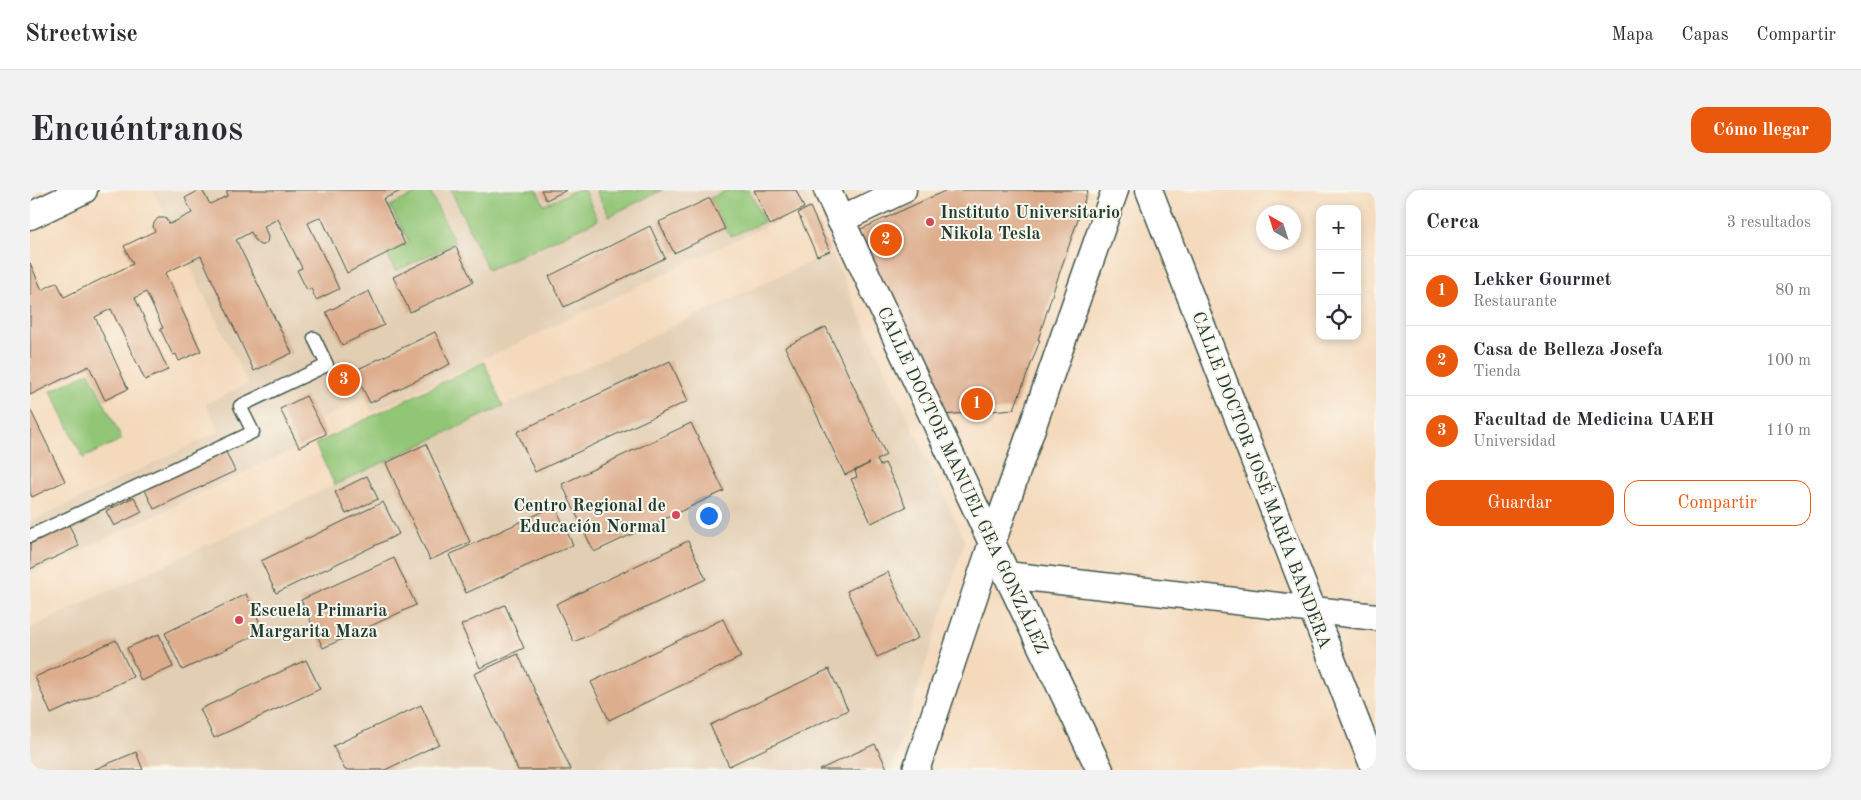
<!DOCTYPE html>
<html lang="es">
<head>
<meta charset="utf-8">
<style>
	body { margin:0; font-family:"Old Standard TT",serif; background:#f2f2f3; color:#2b2b33 }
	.controls { position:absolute; right:15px; top:15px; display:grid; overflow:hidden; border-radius:10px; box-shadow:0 2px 8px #0003 }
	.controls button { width:45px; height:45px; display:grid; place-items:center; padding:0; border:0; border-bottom:1px solid #e1e1e2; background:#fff; color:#2b2b33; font:25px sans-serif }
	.compass { position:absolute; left:1226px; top:15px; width:45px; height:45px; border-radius:50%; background:#fff; box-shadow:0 2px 8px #0003; rotate:321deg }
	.you { position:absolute; left:678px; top:325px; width:18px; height:18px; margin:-12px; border:4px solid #fff; border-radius:50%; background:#1a73e8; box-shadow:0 0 0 8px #1a73e833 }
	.badge { display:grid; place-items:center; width:32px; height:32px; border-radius:50%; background:#ea580c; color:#fff; font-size:16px; font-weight:700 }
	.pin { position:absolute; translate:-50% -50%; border:2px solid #fff; box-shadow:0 1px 5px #0006 }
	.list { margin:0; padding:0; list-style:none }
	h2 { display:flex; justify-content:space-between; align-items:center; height:65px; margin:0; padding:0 20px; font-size:21px }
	h2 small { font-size:16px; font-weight:400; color:#7c7c81 }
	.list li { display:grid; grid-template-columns:32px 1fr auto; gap:15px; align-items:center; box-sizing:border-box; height:70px; padding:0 20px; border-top:1px solid #e1e1e2 }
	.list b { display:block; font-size:19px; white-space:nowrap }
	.list p { margin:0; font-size:16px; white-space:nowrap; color:#7c7c81 }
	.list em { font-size:16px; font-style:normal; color:#7c7c81 }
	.actions { display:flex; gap:10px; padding:15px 20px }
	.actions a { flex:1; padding:11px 0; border:1px solid #ea580c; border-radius:15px; text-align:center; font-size:18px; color:#ea580c }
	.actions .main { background:#ea580c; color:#fff }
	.icon { flex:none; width:28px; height:28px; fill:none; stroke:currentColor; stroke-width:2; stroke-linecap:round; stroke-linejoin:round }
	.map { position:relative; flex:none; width:1346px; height:580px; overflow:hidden; border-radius:15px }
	header { display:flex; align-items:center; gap:30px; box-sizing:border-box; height:70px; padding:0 25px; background:#fff; border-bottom:1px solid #e1e1e2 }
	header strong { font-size:24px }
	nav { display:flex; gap:28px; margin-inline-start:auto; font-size:18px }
	.intro { display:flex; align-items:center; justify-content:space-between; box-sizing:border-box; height:120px; padding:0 30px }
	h1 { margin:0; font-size:35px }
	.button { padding:12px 22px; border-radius:15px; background:#ea580c; color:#fff; font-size:18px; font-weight:700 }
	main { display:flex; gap:30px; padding:0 30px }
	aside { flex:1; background:#fff; border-radius:15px; box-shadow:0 2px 8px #0003 }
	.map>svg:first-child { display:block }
	.built { fill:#e2ceb3 }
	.green { fill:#92c677; stroke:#588256 }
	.building { fill:#ddad8d }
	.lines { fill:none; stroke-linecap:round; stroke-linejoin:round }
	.service-casing { stroke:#3f5448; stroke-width:15 }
	.minor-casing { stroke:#3f5448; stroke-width:29 }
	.service { stroke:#fff; stroke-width:12 }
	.minor { stroke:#fff; stroke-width:26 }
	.poi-dot { fill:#d1495b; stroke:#fbf7ec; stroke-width:2 }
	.labels { text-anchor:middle; stroke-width:4; stroke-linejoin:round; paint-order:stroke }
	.poi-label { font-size:18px; font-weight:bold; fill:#1f3d34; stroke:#fbf7ec; text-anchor:start }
	.street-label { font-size:18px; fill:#1f3d34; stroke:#fbf7ec }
</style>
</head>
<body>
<header>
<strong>Streetwise</strong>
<nav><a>Mapa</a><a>Capas</a><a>Compartir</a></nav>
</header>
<div class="intro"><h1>Encuéntranos</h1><a class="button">Cómo llegar</a></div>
<main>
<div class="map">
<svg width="1346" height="580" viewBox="0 0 1346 580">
	<rect width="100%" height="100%" fill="#fbf7ec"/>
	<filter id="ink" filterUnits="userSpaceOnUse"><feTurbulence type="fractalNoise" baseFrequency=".02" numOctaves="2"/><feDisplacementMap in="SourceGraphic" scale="10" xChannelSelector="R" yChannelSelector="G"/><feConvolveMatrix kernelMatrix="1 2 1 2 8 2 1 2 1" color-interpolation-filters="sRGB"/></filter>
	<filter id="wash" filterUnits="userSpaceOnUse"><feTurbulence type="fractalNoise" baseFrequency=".0096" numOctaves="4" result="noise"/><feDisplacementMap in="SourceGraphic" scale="20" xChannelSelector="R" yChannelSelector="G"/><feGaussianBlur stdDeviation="1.12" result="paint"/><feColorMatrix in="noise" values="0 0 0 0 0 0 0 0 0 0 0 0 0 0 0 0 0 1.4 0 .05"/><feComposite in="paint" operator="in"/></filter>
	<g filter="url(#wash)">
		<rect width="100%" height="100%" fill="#f4d9bb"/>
		<path class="built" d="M123,0h650l7,15 -438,207 -8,-14 -45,22 7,14 -296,140v-52l189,-90 -13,-28 42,-20z
			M801,62l134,289 -73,229h-862v-142z"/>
		<path class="green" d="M394,0h5l26,53 -60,28 -8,-18 22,-11 -19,-36z
			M421,0h86l7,15 32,-15h8l14,30 -110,50z
			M566,0h66l-53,26z
			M698,0h21l15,32 -33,14 -6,-7 -15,-31z
			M454,172l19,44 -168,79 -20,-41z
			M59,182l33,67 -39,19 -32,-67z"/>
		<g id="blocks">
			<path class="building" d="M170,0h2l8,14 17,-8v-6h176l-20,9 22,45 -58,29 -26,-56 -13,6 31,66 -23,11 -5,-12 -4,2 -10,-20 5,-2 -24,-49 -14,7 4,11 -1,5 -3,3h-4l-4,-3 -5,-10 -15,8 56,113 -38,18 -53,-115 -36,17 36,78 -22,10 -3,-7 -3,1 -13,-26 3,-1 -17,-36 -11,6 33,72 -23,10 -34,-71 -16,8 33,72 -23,11 -16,-34 -59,29v-132l12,27 15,-8 7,15 69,-33 -9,-18 31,-15 -2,-4 1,-4 4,-5h7l5,6 22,-11 -7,-15z
				M511,0h26l-21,10z
				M724,0h42l8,18 -34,17z
				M917,0h141l-35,102 -15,48h2l-26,69 -71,6 -84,-185z
				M680,8l15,31 -51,24 -15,-31z
				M780,17l20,44 -13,5 -19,-43z
				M620,36l15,32 -101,49 -15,-31z
				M426,57l17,35 -63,30 -17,-35z
				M339,101l15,34 -42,20 -16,-33z
				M796,137l60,128 -9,5 3,6 5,-3 21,44 -35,16 -20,-44 6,-2 -2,-6 15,-8 -25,12 -60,-128z
				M405,142l15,32 -80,39 -16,-32z
				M640,171l18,40 -153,71 -18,-40z
				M276,206l20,38 -27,13 -19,-38z
				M0,219l35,72 -33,16 -2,-4z
				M661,233l33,68 -130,61 -32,-68z
				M396,254l44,98 -40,18 -44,-97z
				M195,260l10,21 -81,38 -10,-21z
				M337,286l11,23 -32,15 -11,-22z
				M104,307l8,15 -28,14 -8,-15z
				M353,312l16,32 -123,59 -15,-32z
				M525,316l18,39 -107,48 -17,-38z
				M39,335l10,21 -49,23v-25z
				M658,351l18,38 -132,63 -18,-38z
				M364,368l22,47 -93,43 -22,-48z
				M858,382l30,66 -41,19 -30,-66z
				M216,404l18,37 -82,39 -17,-37z
				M475,415l19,43 -44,20 -19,-43z
				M693,429l18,38 -132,63 -18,-38z
				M129,444l14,33 -32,14 -14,-33z
				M86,450l17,37 -82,37 -16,-37z
				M488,464l53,116h-53l-44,-96z
				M276,470l14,29 -106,49 -14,-29z
				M799,479l19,41 -119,56 -19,-41z
				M391,515l18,39 -54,26h-40l-12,-24z
				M845,554l13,26h-69l21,-10z
				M106,562l7,18h-50z"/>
		</g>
	</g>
	<g filter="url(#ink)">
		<use href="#blocks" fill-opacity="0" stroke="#3f5448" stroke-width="1"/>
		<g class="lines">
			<defs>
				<path id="service" d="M0,346l223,-104 -13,-26 87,-41 -13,-27"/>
				<path id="minor" d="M797,0l180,385 93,195
					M1119,0l226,580
					M0,26l54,-26
					M810,30l63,-30
					M977,385l369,42
					M886,580l76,-227 123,-353"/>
			</defs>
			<use href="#service" class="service-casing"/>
			<use href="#minor" class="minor-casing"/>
			<use href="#service" class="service"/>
			<use href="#minor" class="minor"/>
		</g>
	</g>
	<g class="poi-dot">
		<circle cx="900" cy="32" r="5"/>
		<circle cx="646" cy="325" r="5"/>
		<circle cx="209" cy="430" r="5"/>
	</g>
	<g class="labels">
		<g class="poi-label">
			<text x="910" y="28">Instituto Universitario<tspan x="910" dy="21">Nikola Tesla</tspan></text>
			<text x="636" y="321" text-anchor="end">Centro Regional de<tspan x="636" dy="21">Educación Normal</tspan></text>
			<text x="219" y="426">Escuela Primaria<tspan x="219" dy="21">Margarita Maza</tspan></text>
		</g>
		<g class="street-label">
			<text transform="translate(933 290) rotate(65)" y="6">CALLE DOCTOR MANUEL GEA GONZÁLEZ</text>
			<text transform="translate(1232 290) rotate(69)" y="6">CALLE DOCTOR JOSÉ MARÍA BANDERA</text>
		</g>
	</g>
</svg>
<div class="controls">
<button>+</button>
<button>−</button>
<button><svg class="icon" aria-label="locate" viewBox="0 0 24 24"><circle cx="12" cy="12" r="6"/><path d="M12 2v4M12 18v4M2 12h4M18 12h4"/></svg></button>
</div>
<svg class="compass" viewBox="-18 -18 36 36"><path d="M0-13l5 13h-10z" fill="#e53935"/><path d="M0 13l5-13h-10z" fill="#7c7c81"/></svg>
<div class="you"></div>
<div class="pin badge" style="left:947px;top:214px">1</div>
<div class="pin badge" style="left:856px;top:50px">2</div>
<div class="pin badge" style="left:314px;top:190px">3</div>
</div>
<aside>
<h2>Cerca<small>3 resultados</small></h2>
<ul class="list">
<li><span class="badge">1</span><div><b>Lekker Gourmet</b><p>Restaurante</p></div><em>80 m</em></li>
<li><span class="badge">2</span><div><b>Casa de Belleza Josefa</b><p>Tienda</p></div><em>100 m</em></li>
<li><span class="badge">3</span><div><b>Facultad de Medicina UAEH</b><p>Universidad</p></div><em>110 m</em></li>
</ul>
<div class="actions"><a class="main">Guardar</a><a>Compartir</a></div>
</aside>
</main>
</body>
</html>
